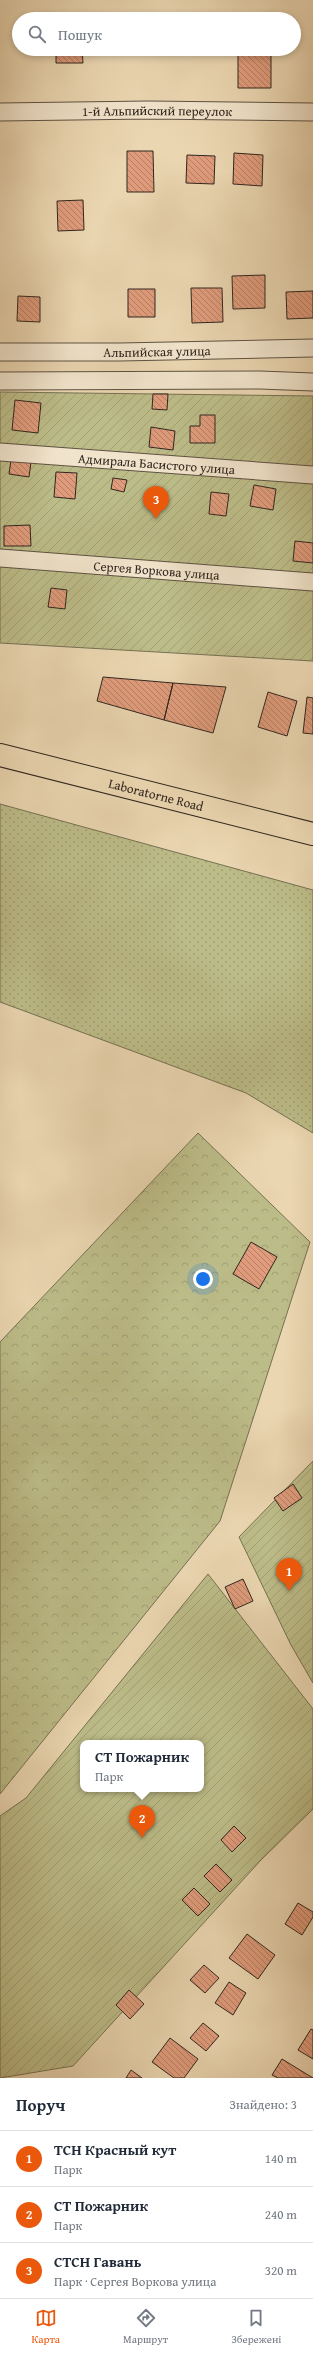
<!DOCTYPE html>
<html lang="uk">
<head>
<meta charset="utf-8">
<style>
	body { margin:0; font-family:"Gentium Book Plus",serif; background:#f2f2f3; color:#1f2937 }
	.you { position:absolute; left:203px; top:1279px; width:14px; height:14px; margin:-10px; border:3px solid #fff; border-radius:50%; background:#1a73e8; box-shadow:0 0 0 6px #1a73e833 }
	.badge { display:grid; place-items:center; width:26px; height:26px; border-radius:50%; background:#ea580c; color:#fff; font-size:13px; font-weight:700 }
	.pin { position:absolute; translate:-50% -33px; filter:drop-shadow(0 1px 2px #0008) }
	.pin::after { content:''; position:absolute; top:21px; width:14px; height:12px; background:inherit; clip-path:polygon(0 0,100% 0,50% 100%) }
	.popup { position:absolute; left:80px; top:1740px; width:124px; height:52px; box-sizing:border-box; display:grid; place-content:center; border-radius:8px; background:#fff; filter:drop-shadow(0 1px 3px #0005); font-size:13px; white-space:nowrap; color:#747a83 }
	.popup b { font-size:15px; color:#1f2937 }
	.popup::after { content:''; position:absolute; left:50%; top:100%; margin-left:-8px; border:8px solid transparent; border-top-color:#fff }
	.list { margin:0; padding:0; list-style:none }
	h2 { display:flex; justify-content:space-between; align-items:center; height:52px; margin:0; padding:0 16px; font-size:17px }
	h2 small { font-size:13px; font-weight:400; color:#747a83 }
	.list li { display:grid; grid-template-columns:26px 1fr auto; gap:12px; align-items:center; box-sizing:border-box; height:56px; padding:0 16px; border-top:1px solid #e0e1e3 }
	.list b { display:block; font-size:15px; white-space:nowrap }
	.list p { margin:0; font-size:13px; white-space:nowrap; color:#747a83 }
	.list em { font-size:13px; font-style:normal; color:#747a83 }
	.icon { flex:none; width:22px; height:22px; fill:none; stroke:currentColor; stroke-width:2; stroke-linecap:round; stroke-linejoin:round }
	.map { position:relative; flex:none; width:313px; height:2078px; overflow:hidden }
	.search { position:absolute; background:#fff; box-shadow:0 2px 6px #0003; left:12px; right:12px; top:12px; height:44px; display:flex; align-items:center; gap:10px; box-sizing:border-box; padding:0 14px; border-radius:22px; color:#747a83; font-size:15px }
	.sheet { height:220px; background:#fff }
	nav { display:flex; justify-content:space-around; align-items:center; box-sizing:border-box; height:56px; border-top:1px solid #e0e1e3; background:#fff; font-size:11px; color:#747a83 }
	nav a { display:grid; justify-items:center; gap:2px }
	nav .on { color:#ea580c }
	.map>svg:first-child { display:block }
	.grass { fill:url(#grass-dots); stroke:#767153 }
	.forest { fill:url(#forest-crowns); stroke:#767153 }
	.garden { fill:url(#garden-furrows); stroke:#767153; fill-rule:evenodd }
	.building { fill:url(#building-back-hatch); stroke:#30261e }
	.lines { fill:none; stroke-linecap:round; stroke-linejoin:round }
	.minor-casing { stroke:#5e5243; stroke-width:19 }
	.primary-casing { stroke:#30261e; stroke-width:24 }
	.minor { stroke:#f1e4cc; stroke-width:17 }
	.primary { stroke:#ead6b1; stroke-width:22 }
	.labels { text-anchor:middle; stroke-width:3; stroke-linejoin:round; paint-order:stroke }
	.street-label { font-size:13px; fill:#30261e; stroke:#f1e4cc }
</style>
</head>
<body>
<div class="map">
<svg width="313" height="2078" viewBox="0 0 313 2078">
	<defs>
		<pattern id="grass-dots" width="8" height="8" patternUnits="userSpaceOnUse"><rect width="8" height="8" fill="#bcbc88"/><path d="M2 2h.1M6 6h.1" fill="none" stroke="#a2a175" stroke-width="1.8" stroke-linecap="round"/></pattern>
		<pattern id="forest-crowns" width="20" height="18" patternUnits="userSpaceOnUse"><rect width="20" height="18" fill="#bcbc88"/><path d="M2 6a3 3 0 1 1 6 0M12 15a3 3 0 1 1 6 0" fill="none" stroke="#a2a175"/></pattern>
		<pattern id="garden-furrows" width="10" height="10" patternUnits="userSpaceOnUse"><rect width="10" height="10" fill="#bcbc88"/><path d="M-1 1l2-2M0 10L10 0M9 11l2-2" fill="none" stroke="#a2a175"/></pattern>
		<pattern id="building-back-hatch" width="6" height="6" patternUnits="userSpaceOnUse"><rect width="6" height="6" fill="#e09c7c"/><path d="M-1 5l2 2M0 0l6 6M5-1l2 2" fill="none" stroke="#b67f65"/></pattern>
	</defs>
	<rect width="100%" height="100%" fill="#ead6b1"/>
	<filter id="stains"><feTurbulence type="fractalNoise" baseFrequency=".005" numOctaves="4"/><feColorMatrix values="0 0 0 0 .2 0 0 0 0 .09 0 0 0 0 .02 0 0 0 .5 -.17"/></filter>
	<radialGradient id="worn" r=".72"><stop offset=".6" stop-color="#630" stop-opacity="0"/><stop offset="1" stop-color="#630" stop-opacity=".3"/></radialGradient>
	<path class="grass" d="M0,804l313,86v243l-67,-40 -246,-91z"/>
	<path class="forest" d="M198,1133l112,109 -90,279 -220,273v-452z"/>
	<path class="garden" d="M0,392l313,4v265l-313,-18z
		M313,1461v222l-22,-38 -52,-108z
		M208,1574l105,135v100l-52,51 -188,206 -73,12v-262l26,-18zM83,1743h118v46h-118z"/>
	<path class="building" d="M56,49h26l1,14h-27z
		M238,55h33v33h-33z
		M127,151h26l1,41h-27z
		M234,153l29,2 -1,31 -29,-2z
		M187,155l28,1 -1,28 -28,-1z
		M83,200l1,30 -26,1 -1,-30z
		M265,275v33l-32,1 -1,-33z
		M191,288h31l1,34 -31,1z
		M128,289h27v28h-27z
		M313,291v27l-26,1 -1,-27z
		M18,296l22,1v25l-23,-1z
		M153,394h15l-1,16 -15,-1z
		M15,400l26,3 -3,30 -26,-3z
		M200,415h15v28h-25v-17h10z
		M151,427l24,4 -2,19 -24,-3z
		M11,460l20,2 -2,15 -20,-3z
		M56,472l21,1 -2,26 -21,-2z
		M113,478l14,2 -3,12 -13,-3z
		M254,485l22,4 -3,21 -23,-4z
		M211,492l18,2 -3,22 -17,-2z
		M30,525l1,21h-27v-20z
		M295,541l18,2v20l-20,-2z
		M51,588l16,2 -2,19 -17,-2z
		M103,677l70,6 -9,37 -67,-19z
		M173,683l53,4 -13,46 -49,-13z
		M268,692l29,9 -10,35 -29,-9z
		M307,697l6,1v36l-10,-1z
		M251,1242l26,15 -18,32 -26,-15z
		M293,1484l9,14 -19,13 -9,-13z
		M243,1579l10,22 -18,8 -10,-22z
		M234,1826l12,12 -14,14 -11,-12z
		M216,1864l16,16 -12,12 -16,-16z
		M194,1888l16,16 -12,12 -16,-16z
		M298,1903l15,9v5l-11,18 -17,-11z
		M247,1934l28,21 -17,24 -29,-21z
		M204,1965l15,13 -14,15 -15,-13z
		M229,1982l17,11 -13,22 -18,-12z
		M129,1990l15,14 -14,15 -14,-14z
		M203,2023l16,13 -13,15 -16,-13z
		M311,2029l2,1v29l-15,-9z
		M170,2038l28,21 -14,19h-10l-22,-16z
		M282,2059l31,19h-35l-6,-3z
		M131,2070l11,8h-16z"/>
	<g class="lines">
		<defs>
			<g id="minor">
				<path id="s1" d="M0,112l148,-2 165,2"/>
				<path id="s2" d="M0,352h120l193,-4"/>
				<path d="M0,381l260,-1 53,2"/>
				<path id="s3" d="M0,452l313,23"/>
				<path id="s4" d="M0,558l313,24"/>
			</g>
			<g id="primary">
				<path id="s5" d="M0,755l313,79"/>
			</g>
		</defs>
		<use href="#minor" class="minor-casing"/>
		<use href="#primary" class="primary-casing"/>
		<use href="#minor" class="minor"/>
		<use href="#primary" class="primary"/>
	</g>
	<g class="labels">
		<g class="street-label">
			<text dy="5" stroke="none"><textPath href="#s1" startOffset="157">1-й Альпийский переулок</textPath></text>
			<text dy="5" stroke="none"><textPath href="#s2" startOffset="157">Альпийская улица</textPath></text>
			<text dy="5" stroke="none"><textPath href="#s3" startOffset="157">Адмирала Басистого улица</textPath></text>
			<text dy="5" stroke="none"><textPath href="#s4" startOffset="157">Сергея Воркова улица</textPath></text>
			<text dy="5" stroke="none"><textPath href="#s5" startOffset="161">Laboratorne Road</textPath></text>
		</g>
	</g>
	<rect width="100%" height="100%" filter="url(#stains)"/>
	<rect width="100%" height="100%" fill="url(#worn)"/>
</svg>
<div class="you"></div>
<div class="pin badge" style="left:289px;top:1591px">1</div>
<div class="pin badge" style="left:142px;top:1838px">2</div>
<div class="popup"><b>СТ Пожарник</b>Парк</div>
<div class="pin badge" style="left:156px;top:519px">3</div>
<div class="search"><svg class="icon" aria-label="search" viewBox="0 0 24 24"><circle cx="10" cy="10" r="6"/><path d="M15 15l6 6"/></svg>Пошук</div>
</div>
<section class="sheet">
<h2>Поруч<small>Знайдено: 3</small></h2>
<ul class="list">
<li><span class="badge">1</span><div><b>ТСН Красный кут</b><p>Парк</p></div><em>140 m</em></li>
<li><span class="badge">2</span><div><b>СТ Пожарник</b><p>Парк</p></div><em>240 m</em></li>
<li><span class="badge">3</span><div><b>СТСН Гавань</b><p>Парк · Сергея Воркова улица</p></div><em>320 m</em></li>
</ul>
</section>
<nav>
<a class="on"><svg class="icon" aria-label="map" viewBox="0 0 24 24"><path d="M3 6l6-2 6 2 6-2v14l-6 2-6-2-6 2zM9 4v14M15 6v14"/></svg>Карта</a>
<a><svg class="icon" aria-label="directions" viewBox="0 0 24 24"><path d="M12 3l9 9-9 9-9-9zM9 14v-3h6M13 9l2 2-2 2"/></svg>Маршрут</a>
<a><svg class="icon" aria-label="saved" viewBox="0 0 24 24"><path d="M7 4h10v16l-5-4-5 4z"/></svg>Збережені</a>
</nav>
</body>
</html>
